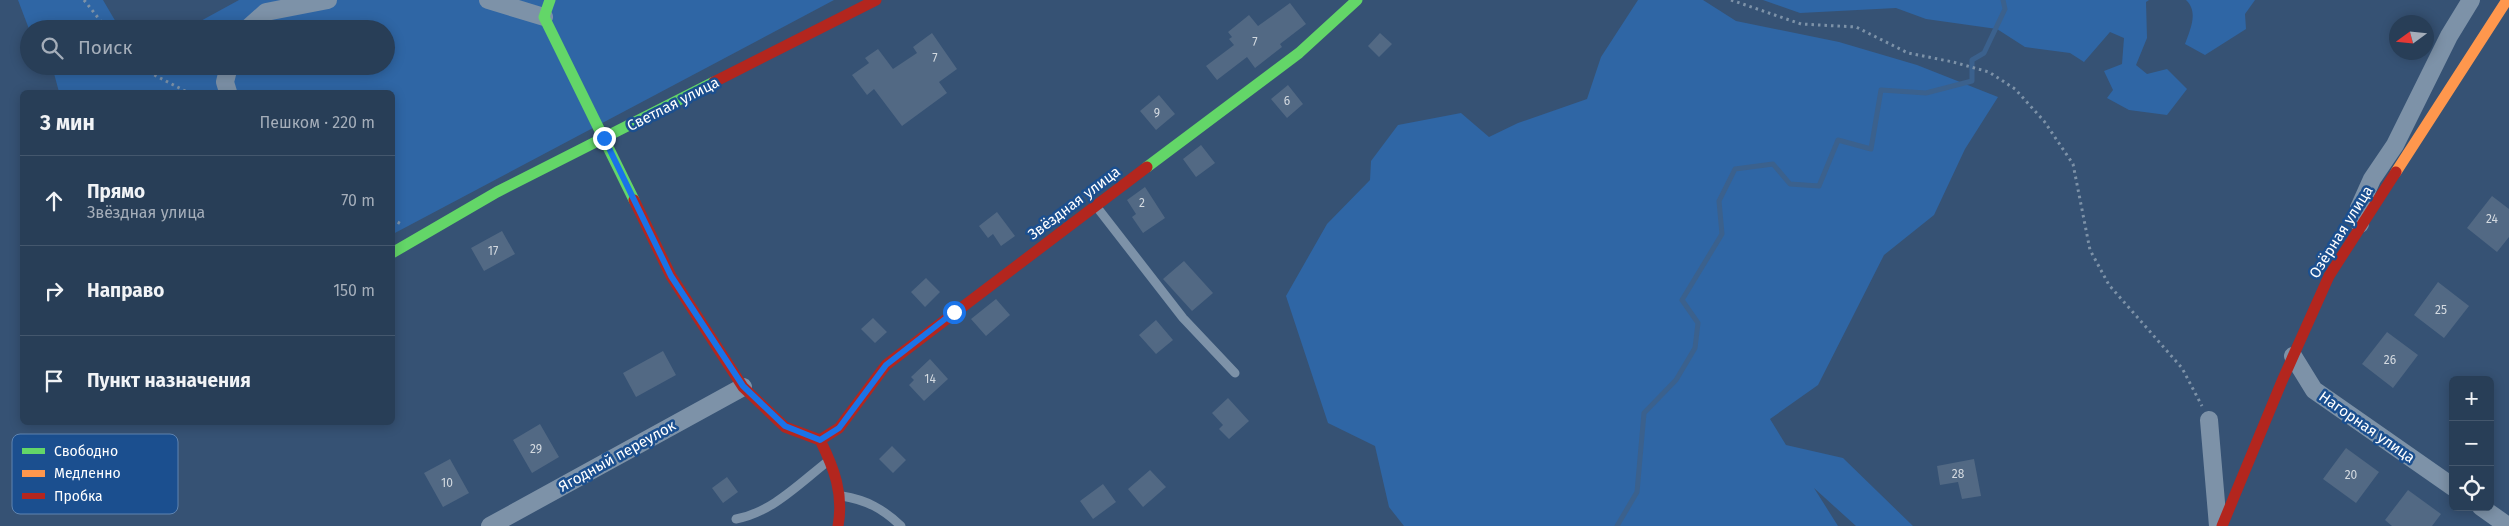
<!DOCTYPE html>
<html lang="ru">
<head>
<meta charset="utf-8">
<style>
	body { margin:0; font-family:"Fira Sans",sans-serif; background:#344961; color:#f1f3f6 }
	.controls { position:absolute; right:15px; bottom:15px; display:grid; overflow:hidden; border-radius:8px; box-shadow:0 2px 12px #0003 }
	.controls button { width:45px; height:45px; display:grid; place-items:center; padding:0; border:0; border-bottom:1px solid #44576d; background:#283e57; color:#f1f3f6; font:25px sans-serif }
	.compass { position:absolute; left:2389px; top:15px; width:45px; height:45px; border-radius:50%; background:#283e57; box-shadow:0 2px 12px #0003; rotate:255deg }
	.stop { position:absolute; width:15px; height:15px; margin:-11px; border:4px solid #1a73e8; border-radius:50%; background:#fff }
	.stop.end { background:#1a73e8; border-color:#fff; box-shadow:0 1px 5px #0008 }
	.list { margin:0; padding:0; list-style:none }
	h2 { display:flex; justify-content:space-between; align-items:center; height:65px; margin:0; padding:0 20px; font-size:21px }
	h2 small { font-size:16px; font-weight:400; color:#a5aeba }
	.list li { display:grid; grid-template-columns:32px 1fr auto; gap:15px; align-items:center; box-sizing:border-box; height:90px; padding:0 20px; border-top:1px solid #44576d }
	.list b { display:block; font-size:19px; white-space:nowrap }
	.list p { margin:0; font-size:16px; white-space:nowrap; color:#a5aeba }
	.list em { font-size:16px; font-style:normal; color:#a5aeba }
	.icon { flex:none; width:28px; height:28px; fill:none; stroke:currentColor; stroke-width:2; stroke-linecap:round; stroke-linejoin:round }
	.map { position:relative; flex:none; width:2509px; height:526px; overflow:hidden }
	.search { position:absolute; background:#283e57; box-shadow:0 2px 12px #0003; left:20px; top:20px; width:375px; height:55px; display:flex; align-items:center; gap:12px; box-sizing:border-box; padding:0 18px; border-radius:28px; color:#a5aeba; font-size:19px }
	.panel { position:absolute; background:#283e57; box-shadow:0 2px 12px #0003; left:20px; top:90px; width:375px; height:335px; border-radius:8px }
	.map>svg:first-child { display:block }
	.green { fill:#2f66a5 }
	.lines { fill:none; stroke-linecap:round; stroke-linejoin:round }
	.stream { stroke:#3b618d; stroke-width:5 }
	.building { fill:#526984 }
	.path { stroke:#7d92a8; stroke-width:3; stroke-dasharray:2.5 4; stroke-linecap:butt }
	.lane { stroke:#7d92a8; stroke-width:9 }
	.street { stroke:#7d92a8; stroke-width:18 }
	.fast { stroke:#63d668; stroke-width:11 }
	.slow { stroke:#ff974d; stroke-width:11 }
	.jam { stroke:#b3261e; stroke-width:11 }
	.route { stroke:#1a73e8; stroke-width:6 }
	.labels { text-anchor:middle; stroke-width:5; stroke-linejoin:round; paint-order:stroke }
	.number-label { font-size:12px; fill:#d4dae0 }
	.street-label { font-size:15px; fill:#fff; stroke:#1b4f8f }
	.key { fill:#1b4f8f; stroke:#5f84b1; stroke-width:1 }
	.key-label { font-size:14px; fill:#fff }
</style>
</head>
<body>
<div class="map">
<svg width="2509" height="526" viewBox="0 0 2509 526">
	<rect width="100%" height="100%" fill="#365274"/>
	<path class="green" d="M18,0h85l17,29h-91z
		M239,0h595l-441,234 -1,-142h-333l-7,-26h334v-37h-200z
		M1638,0h65l33,21 103,21 78,23 81,32 -33,52 -31,66 -50,40 -66,130 -48,34 16,26 57,13 70,68h-57l-42,-38 24,38h-434l-15,-19 -14,-61 -47,-23 -42,-127 41,-72 43,-44 1,-19 27,-36 63,-12 28,24 29,-14 69,-24 14,-42z
		M1763,0h386l-3,2 1,36 -11,27 11,9 20,-5 20,20 -20,26 -38,-5 -22,-12 6,-8 -9,-19 18,-7 2,-26 -14,-6 -26,30 -14,-9 -45,-6 -28,-18 -71,-10 -30,-11 -96,5z
		M2186,0h69l-10,14 1,15 -41,26 -20,-11c5,-14 14,-32 1,-44z"/>
	<g class="lines">
		<path class="stream" d="M1617,526l20,-34 7,-79 32,-33 19,-32 3,-25 -16,-23 40,-66 -3,-33 16,-32 38,-5 17,20 29,2 19,-46 33,9 10,-59 45,3 46,-12v-21l12,-7 21,-44 -2,-9"/>
	</g>
	<path class="building" d="M1290,3l16,21 -26,20 2,3 -27,21 -8,-11 -30,23 -11,-14 28,-21 -5,-6 3,-2 -4,-5 21,-17 9,11z
		M932,33l25,36 -18,13 8,11 -45,33 -28,-37 -7,6 -15,-20 17,-12 -4,-5 13,-9 15,20 24,-16 -4,-6z
		M1380,33l12,11 -13,13 -11,-11z
		M1288,85l15,19 -16,14 -16,-19z
		M1159,95l16,19 -19,16 -16,-19z
		M1201,145l14,18 -19,14 -13,-18z
		M1145,187l20,31 -22,15 -11,-16 4,-3 -9,-14z
		M2492,196l17,13v28l-12,15 -30,-24z
		M997,212l18,24 -14,10 -8,-12 -5,4 -9,-12z
		M502,231l13,23 -31,17 -13,-23z
		M1184,261l29,32 -21,18 -29,-32z
		M926,278l14,14 -15,15 -14,-15z
		M2438,282l31,24 -25,32 -30,-23z
		M996,299l14,16 -24,21 -15,-17z
		M873,318l14,14 -12,11 -14,-14z
		M1156,320l17,20 -17,14 -17,-19z
		M2387,332l31,23 -25,33 -31,-24z
		M663,351l13,24 -40,22 -13,-24z
		M930,359l18,20 -24,22 -15,-16 5,-5 -3,-3z
		M1228,398l21,23 -20,18 -10,-10 4,-4 -11,-12z
		M540,424l19,33 -27,16 -19,-33z
		M892,446l14,14 -13,13 -14,-14z
		M2346,448l33,24 -23,31 -33,-24z
		M450,459l19,34 -26,14 -19,-34z
		M1974,459l7,37 -19,3 -4,-17 -18,3 -3,-19z
		M1150,470l16,17 -23,20 -15,-18z
		M727,477l11,15 -15,11 -11,-15z
		M1103,484l13,18 -23,17 -13,-18z
		M2408,490l33,24 -9,12h-40l-7,-6z"/>
	<g class="lines">
		<path class="path" d="M84,0l23,29
			M1731,0l70,24 55,3 52,26 45,9 36,10 26,17 29,32 29,43 17,86 19,35 73,83 20,38
			M137,66l50,26
			M392,219l9,5"/>
		<path class="lane" d="M1096,206l87,112 52,55
			M842,496c25,4 41,13 59,30
			M736,519c35,-6 64,-36 91,-57"/>
		<path class="street" d="M488,0l56,17
			M247,29l19,-17 62,-12
			M228,92l-3,-10 4,-16
			M2360,224l-1,-16 13,-29 23,-34 54,-109 22,-36
			M2293,356l21,34 139,97
			M2209,420l9,106
			M2481,507l27,19
			M490,526l253,-139"/>
		<path class="fast" d="M550,0l-6,17 90,183
			M1147,167l152,-114 58,-53
			M392,253l105,-61 217,-110"/>
		<path class="slow" d="M2396,172l111,-172"/>
		<path class="jam" d="M714,82l162,-82
			M634,200l37,76 72,111 42,40 35,13c14,28 24,54 18,86
			M820,440l19,-12 47,-63 261,-198
			M2222,526l60,-145 47,-105 67,-104"/>
	</g>
	<g class="lines">
		<path class="route" d="M604,138l67,138 72,110 42,40 35,14 19,-12 47,-63 68,-53"/>
	</g>
	<g class="labels">
		<g class="number-label">
			<text x="1255" y="46">7</text>
			<text x="935" y="62">7</text>
			<text x="1287" y="105">6</text>
			<text x="1157" y="117">9</text>
			<text x="1142" y="207">2</text>
			<text x="2492" y="223">24</text>
			<text x="493" y="255">17</text>
			<text x="2441" y="314">25</text>
			<text x="2390" y="364">26</text>
			<text x="930" y="383">14</text>
			<text x="536" y="453">29</text>
			<text x="1958" y="478">28</text>
			<text x="2351" y="479">20</text>
			<text x="447" y="487">10</text>
		</g>
		<g class="street-label">
			<text transform="translate(673 104) rotate(-27)" y="5">Светлая улица</text>
			<text transform="translate(1074 203) rotate(-37)" y="5">Звёздная улица</text>
			<text transform="translate(2341 232) rotate(-58)" y="5">Озёрная улица</text>
			<text transform="translate(2367 427) rotate(35)" y="5">Нагорная улица</text>
			<text transform="translate(617 456) rotate(-29)" y="5">Ягодный переулок</text>
		</g>
	</g>
	<rect x="12" y="434" width="166" height="80" rx="8" class="key"/>
	<rect x="22" y="448" width="23" height="6" fill="#63d668"/>
	<rect x="22" y="470" width="23" height="7" fill="#ff974d"/>
	<rect x="22" y="493" width="23" height="6" fill="#b3261e"/>
	<g class="key-label">
		<text x="54" y="456">Свободно</text>
		<text x="54" y="478">Медленно</text>
		<text x="54" y="501">Пробка</text>
	</g>
</svg>
<div class="controls">
<button>+</button>
<button>−</button>
<button><svg class="icon" aria-label="locate" viewBox="0 0 24 24"><circle cx="12" cy="12" r="6"/><path d="M12 2v4M12 18v4M2 12h4M18 12h4"/></svg></button>
</div>
<svg class="compass" viewBox="-18 -18 36 36"><path d="M0-13l5 13h-10z" fill="#e53935"/><path d="M0 13l5-13h-10z" fill="#a5aeba"/></svg>
<div class="stop" style="left:954px;top:312px"></div>
<div class="stop end" style="left:604px;top:138px"></div>
<div class="search"><svg class="icon" aria-label="search" viewBox="0 0 24 24"><circle cx="10" cy="10" r="6"/><path d="M15 15l6 6"/></svg>Поиск</div>
<section class="panel">
<h2>3 мин<small>Пешком · 220 m</small></h2>
<ul class="list">
<li><svg class="icon" aria-label="ahead" viewBox="0 0 24 24"><path d="M12 20V5M6 11l6-6 6 6"/></svg><div><b>Прямо</b><p>Звёздная улица</p></div><em>70 m</em></li>
<li><svg class="icon" aria-label="right" viewBox="0 0 24 24"><path d="M7 20v-9h11M14 6l5 5-5 5"/></svg><div><b>Направо</b></div><em>150 m</em></li>
<li><svg class="icon" aria-label="arrive" viewBox="0 0 24 24"><path d="M6 21V4h12l-3 4 3 4H6"/></svg><div><b>Пункт назначения</b></div></li>
</ul>
</section>
</div>
</body>
</html>
